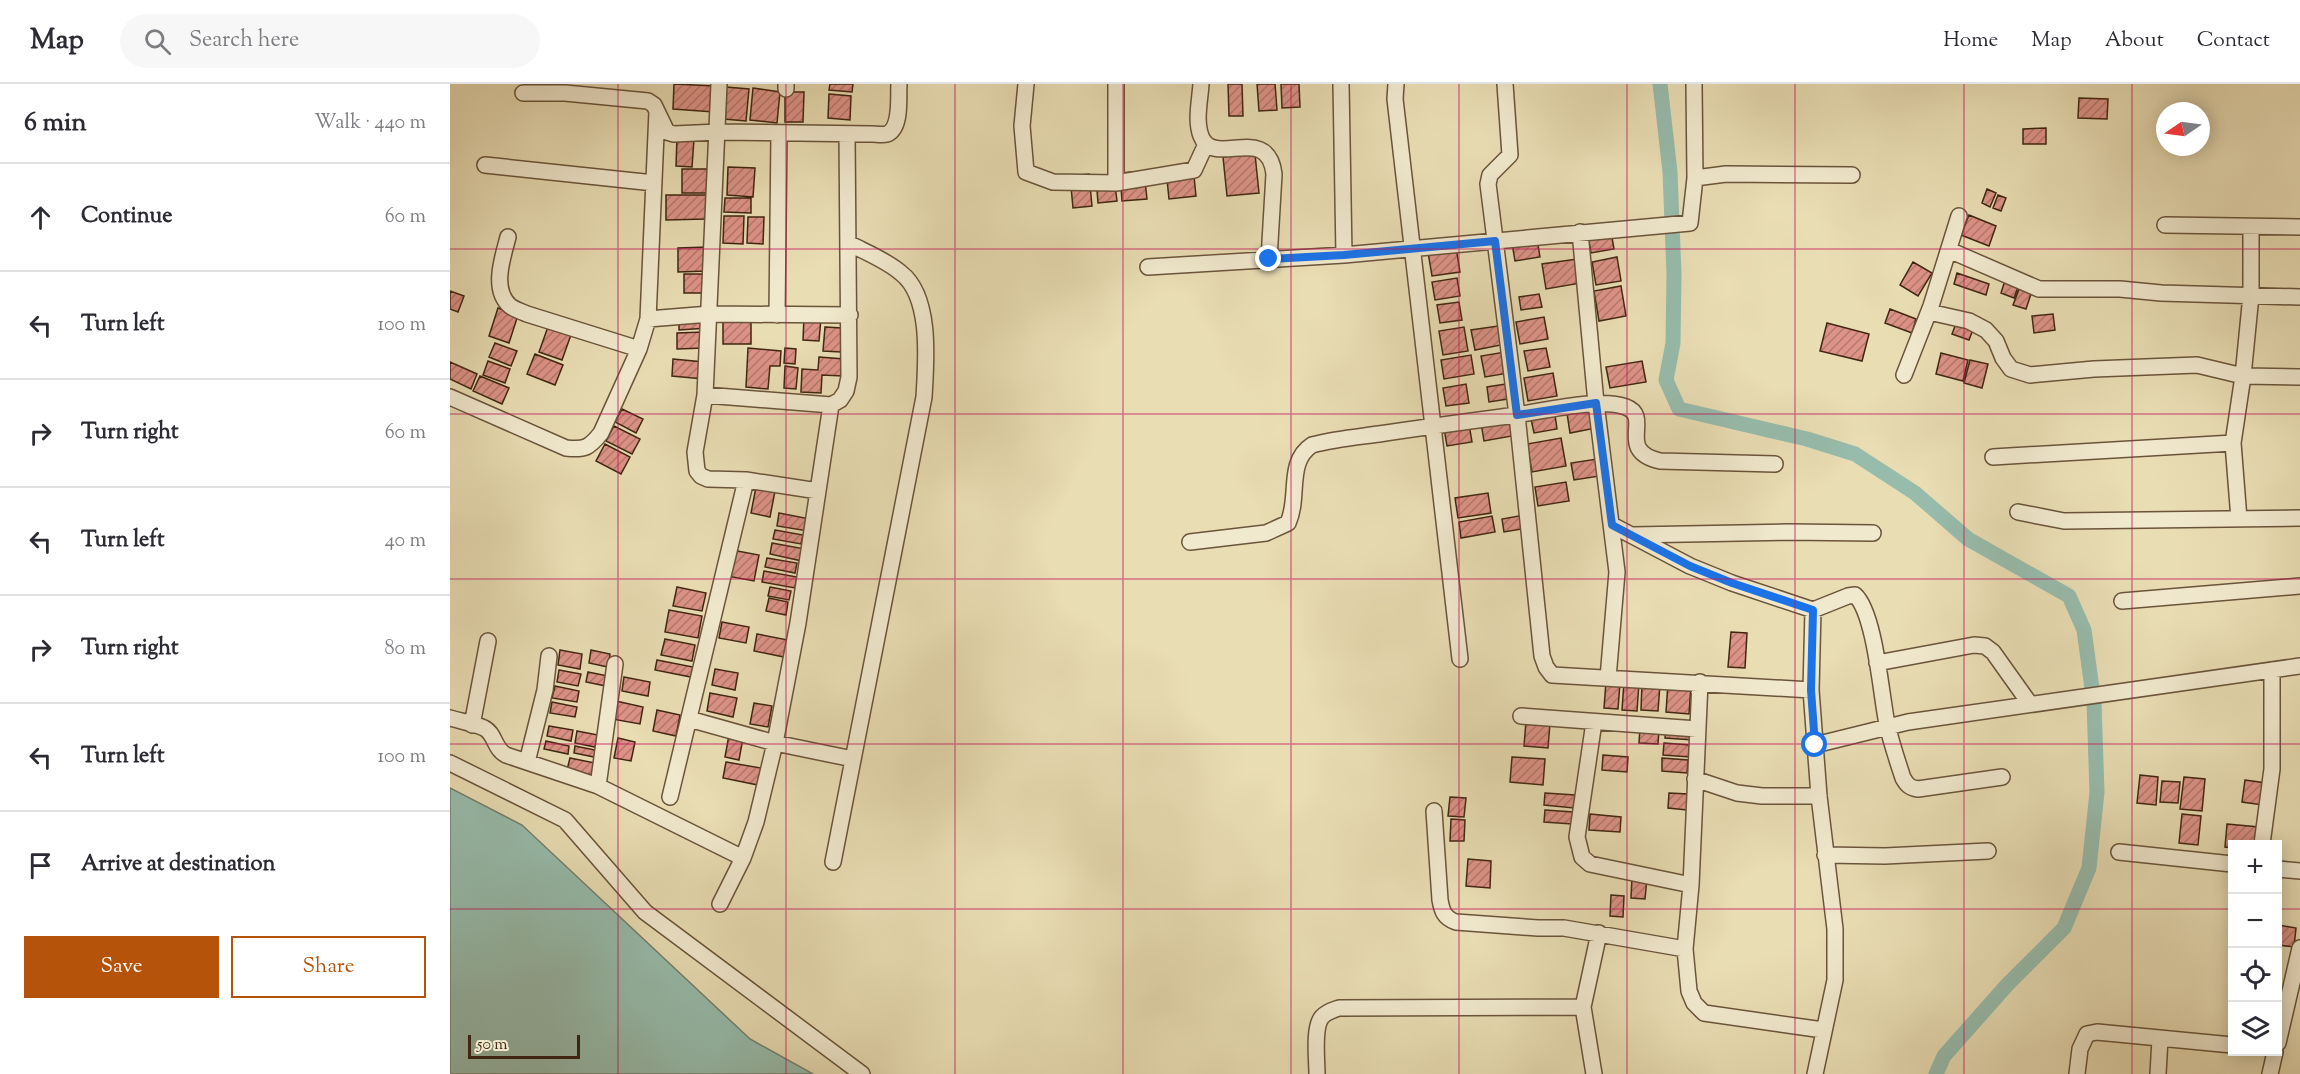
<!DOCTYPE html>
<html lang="en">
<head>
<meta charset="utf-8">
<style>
	body { margin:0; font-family:"Sorts Mill Goudy",serif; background:#f7f7f7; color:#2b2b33 }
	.controls { position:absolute; right:18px; bottom:18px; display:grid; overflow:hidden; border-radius:0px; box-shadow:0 3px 15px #0003 }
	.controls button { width:54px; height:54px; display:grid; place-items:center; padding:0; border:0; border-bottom:2px solid #e1e1e2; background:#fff; color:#2b2b33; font:30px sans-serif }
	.compass { position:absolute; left:1706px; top:18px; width:54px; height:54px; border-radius:50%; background:#fff; box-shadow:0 3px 15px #0003; rotate:257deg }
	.scale { position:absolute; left:18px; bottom:15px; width:112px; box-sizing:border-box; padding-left:6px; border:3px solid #402611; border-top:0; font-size:16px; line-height:21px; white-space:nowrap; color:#402611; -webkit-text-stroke:4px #f1e9ce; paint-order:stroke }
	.stop { position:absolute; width:18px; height:18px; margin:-14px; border:4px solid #1a73e8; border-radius:50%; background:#fff }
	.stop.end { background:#1a73e8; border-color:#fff; box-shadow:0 2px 6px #0008 }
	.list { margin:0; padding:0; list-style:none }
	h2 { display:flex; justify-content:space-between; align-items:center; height:78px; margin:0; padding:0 24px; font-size:26px }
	h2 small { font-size:20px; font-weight:400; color:#7c7c81 }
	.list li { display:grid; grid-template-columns:39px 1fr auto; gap:18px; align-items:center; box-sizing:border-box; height:108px; padding:0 24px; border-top:2px solid #e1e1e2 }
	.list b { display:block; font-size:22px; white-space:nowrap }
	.list em { font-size:20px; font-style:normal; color:#7c7c81 }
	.actions { display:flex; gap:12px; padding:18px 24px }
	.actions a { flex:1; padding:14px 0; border:2px solid #b45309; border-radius:0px; text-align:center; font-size:21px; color:#b45309 }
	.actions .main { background:#b45309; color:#fff }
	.icon { flex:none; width:33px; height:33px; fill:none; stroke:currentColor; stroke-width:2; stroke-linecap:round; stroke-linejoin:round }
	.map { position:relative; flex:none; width:1850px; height:990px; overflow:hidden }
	header { display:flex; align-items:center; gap:36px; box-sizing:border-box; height:84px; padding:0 30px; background:#fff; border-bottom:2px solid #e1e1e2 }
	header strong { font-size:28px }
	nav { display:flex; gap:33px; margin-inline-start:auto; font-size:21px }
	.search { width:420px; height:54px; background:#f7f7f7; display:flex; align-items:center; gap:15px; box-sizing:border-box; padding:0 21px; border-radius:33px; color:#7c7c81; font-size:22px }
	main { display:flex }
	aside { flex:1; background:#fff }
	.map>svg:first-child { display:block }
	.water { fill:#97bcac; stroke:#74806e; stroke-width:1.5 }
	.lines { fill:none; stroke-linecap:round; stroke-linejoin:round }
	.canal { stroke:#97bcac; stroke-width:15 }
	.building { fill:url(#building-hatch); stroke:#402611; stroke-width:1.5 }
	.minor-casing { stroke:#6a543a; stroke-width:18 }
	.minor { stroke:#f1e9ce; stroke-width:15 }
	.route { stroke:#1a73e8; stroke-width:8 }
	.grid { fill:none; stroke:#c2185b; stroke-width:1.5; stroke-opacity:0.55 }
</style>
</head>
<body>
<header>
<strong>Map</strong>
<div class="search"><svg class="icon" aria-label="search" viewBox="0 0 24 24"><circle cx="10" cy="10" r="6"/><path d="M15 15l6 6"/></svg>Search here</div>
<nav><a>Home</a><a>Map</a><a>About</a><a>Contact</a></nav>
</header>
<main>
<aside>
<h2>6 min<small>Walk · 440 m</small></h2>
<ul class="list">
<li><svg class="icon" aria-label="ahead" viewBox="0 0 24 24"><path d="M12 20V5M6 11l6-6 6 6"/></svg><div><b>Continue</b></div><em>60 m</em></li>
<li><svg class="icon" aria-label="left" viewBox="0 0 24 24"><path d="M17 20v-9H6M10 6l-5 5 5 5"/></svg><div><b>Turn left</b></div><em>100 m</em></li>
<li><svg class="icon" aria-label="right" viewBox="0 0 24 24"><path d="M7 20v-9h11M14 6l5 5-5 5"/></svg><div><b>Turn right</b></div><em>60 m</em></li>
<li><svg class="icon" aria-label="left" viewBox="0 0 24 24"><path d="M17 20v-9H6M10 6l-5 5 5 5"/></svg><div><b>Turn left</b></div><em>40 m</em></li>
<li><svg class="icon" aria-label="right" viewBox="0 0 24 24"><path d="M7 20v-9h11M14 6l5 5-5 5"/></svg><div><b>Turn right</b></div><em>80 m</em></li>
<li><svg class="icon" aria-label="left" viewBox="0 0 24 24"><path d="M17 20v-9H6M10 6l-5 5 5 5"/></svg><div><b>Turn left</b></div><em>100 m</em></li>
<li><svg class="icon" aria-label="arrive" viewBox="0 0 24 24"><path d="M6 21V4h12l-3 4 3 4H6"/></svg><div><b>Arrive at destination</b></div></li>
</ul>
<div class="actions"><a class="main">Save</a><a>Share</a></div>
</aside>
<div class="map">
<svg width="1850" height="990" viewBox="0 0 1850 990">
	<defs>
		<pattern id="building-hatch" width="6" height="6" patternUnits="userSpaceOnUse" patternTransform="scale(1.5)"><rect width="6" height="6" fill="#dd9387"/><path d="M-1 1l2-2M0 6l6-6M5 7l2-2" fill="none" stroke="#b5786d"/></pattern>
	</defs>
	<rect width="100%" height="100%" fill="#e9ddb4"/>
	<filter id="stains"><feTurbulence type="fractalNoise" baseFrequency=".00333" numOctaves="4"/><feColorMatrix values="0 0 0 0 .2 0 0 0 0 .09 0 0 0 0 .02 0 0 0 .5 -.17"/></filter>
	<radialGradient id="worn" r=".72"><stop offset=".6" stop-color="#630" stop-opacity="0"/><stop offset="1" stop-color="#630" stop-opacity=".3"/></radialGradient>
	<path class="water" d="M0,704l72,37 228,214 63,35h-363z"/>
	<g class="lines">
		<path class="canal" d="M1210,0l10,88 4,102 -1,69 -7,37 13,29 128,30 48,15 60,39 53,46 101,57 15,34 10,73 3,89 -8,76 -25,60 -57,57 -63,71 -8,18"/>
	</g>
	<path class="building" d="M224,0l41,2 -1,26 -41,-3z
		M380,0h23l-1,8 -23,-2z
		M778,0h14l1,32h-14z
		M807,0h18l2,26 -18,1z
		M831,0h18l1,23 -18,1z
		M276,3l23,2 -3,32 -22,-2z
		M303,4l27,4 -3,31 -27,-3z
		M335,8h19l-1,30h-18z
		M379,10l22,2 -1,24 -22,-2z
		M1629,14l29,1 -1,20 -29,-1z
		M1596,44v16h-23v-15z
		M227,54l17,1 -2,28 -16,-1z
		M805,70l4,39 -32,3 -4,-39z
		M278,83l27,1 -2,29 -26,-2z
		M743,83l3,29 -27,3 -3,-29z
		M232,85h26v24h-26z
		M694,87l3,28 -25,2 -2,-28z
		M639,90l3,32 -19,2 -3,-32z
		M664,92l3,25 -19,2 -2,-26z
		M1537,105l9,4 -6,14 -8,-4z
		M216,111h40v24l-40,1z
		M1548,111l8,3 -5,13 -8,-3z
		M275,114h26v15l-27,-1z
		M1519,131l27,11 -7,20 -28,-11z
		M274,132h20l-1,28 -20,-1z
		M298,133h16l-1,27 -16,-1z
		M1161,148l3,17 -23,4 -3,-18z
		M1087,155l3,18 -25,4 -3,-18z
		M257,163l1,24 -30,1v-24z
		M1006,163l4,25 -28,4 -4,-24z
		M1167,173l4,24 -25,4 -4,-23z
		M1127,175l4,24 -35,6 -4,-25z
		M1463,178l19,11 -14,23 -18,-11z
		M1507,189l32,11 -3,11 -32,-11z
		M234,190h23v19h-23z
		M1556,193l14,5 -6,16 -13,-5z
		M1007,194l3,18 -25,4 -3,-18z
		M1571,200l12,4 -7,21 -13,-4z
		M1171,202l5,30 -27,5 -5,-30z
		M0,207l14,5 -6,16 -8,-3z
		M1089,210l3,13 -21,3 -2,-13z
		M1009,218l3,18 -22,3 -3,-18z
		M48,224l20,7 -9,28 -20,-7z
		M1440,225l26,10 -4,14 -27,-10z
		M257,227l1,17 -29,2v-17z
		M1603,230l2,16 -21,3 -2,-17z
		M354,233l17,1 -2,23 -16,-1z
		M1094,233l4,22 -28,5 -4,-22z
		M1507,237l17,6 -5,13 -17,-6z
		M273,238h28v22h-28z
		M1377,239l42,11 -7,27 -42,-10z
		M99,240l23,8 -10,28 -23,-8z
		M1048,242l3,19 -26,5 -4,-20z
		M375,243l17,1 -1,24 -18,-1z
		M1014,243l4,24 -25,4 -4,-24z
		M254,248v16l-27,1v-16z
		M45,259l22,8 -6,15 -22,-9z
		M298,264l33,3 -1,15h-10l-2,23 -22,-2z
		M335,264l11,1 -1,15 -11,-1z
		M1096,264l4,19 -22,4 -4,-20z
		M1055,268l4,21 -24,4 -4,-21z
		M1491,269l27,7 -5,21 -27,-7z
		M85,270l28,11 -8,20 -28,-11z
		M1021,271l3,19 -30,5 -3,-19z
		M369,273l25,2 -1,17 -21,-1 -1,18 -20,-1 1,-23 16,1z
		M223,275l31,3 -1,17 -31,-3z
		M1520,276l18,4 -6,24 -18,-5z
		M38,277l22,8 -5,14 -22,-8z
		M1192,277l4,21 -36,6 -4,-21z
		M0,278l27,12 -6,15 -21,-10z
		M335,282l13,2 -2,21 -12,-1z
		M1103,289l4,23 -29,5 -4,-23z
		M30,292l29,12 -7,16 -29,-13z
		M1062,299l2,15 -25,4 -2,-15z
		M1016,300l3,19 -23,3 -3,-18z
		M1143,324l3,20 -26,5 -3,-20z
		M172,325l21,10 -7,14 -21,-11z
		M1105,331l2,14 -23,4 -3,-14z
		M1059,334l3,18 -28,5 -3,-18z
		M1019,340l3,18 -25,4 -3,-18z
		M164,342l26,13 -8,15 -26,-13z
		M1111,354l5,28 -34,6 -5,-28z
		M155,360l25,13 -9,17 -25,-13z
		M1147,375l3,17 -26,4 -3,-17z
		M1116,398l3,19 -31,5 -3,-19z
		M306,403l19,4 -5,26 -19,-4z
		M1038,409l3,20 -33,5 -3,-20z
		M329,429l31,6 -2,12 -31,-5z
		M1074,431l3,13 -23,4 -2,-13z
		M1042,432l3,16 -34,6 -2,-16z
		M325,446l28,5 -2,9 -28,-5z
		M322,459l33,6 -3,12 -32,-7z
		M282,466l27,5 -5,26 -27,-5z
		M317,474l30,5 -2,10 -30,-6z
		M314,487l33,6 -2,11 -33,-6z
		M227,503l29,6 -4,18 -29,-5z
		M320,503l21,4 -2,9 -21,-4z
		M319,514l19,4 -2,13 -20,-4z
		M219,526l33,6 -4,22 -33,-6z
		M272,538l27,5 -3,16 -27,-5z
		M1281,548l16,1 -2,35 -17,-1z
		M307,550l31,6 -4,17 -30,-6z
		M215,555l30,6 -3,16 -31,-6z
		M110,566l22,4 -2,15 -22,-4z
		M141,566l19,4 -2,13 -19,-4z
		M207,576l36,7 -2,10 -36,-7z
		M265,585l23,4 -3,17 -23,-5z
		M109,586l22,4 -3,12 -21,-4z
		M138,588l20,4 -2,10 -20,-4z
		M174,593l26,5 -2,14 -26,-5z
		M1156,598l14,1 -2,26 -14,-1z
		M1174,598l15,1 -2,28 -15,-1z
		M1192,598l18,2 -2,27 -17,-1z
		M1218,599l23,2 -2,29 -23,-2z
		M105,602l24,5 -2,11 -25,-4z
		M260,609l27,5 -4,19 -26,-6z
		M166,617l27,6 -3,17 -28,-5z
		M102,618l25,5 -2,10 -25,-4z
		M304,619l18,3 -4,21 -18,-3z
		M207,626l23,5 -4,21 -23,-5z
		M1076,637l24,2 -2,25 -24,-2z
		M99,642l24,4 -2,11 -24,-5z
		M1190,644l19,2 -1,14 -19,-1z
		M1216,644l27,2v10l-28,-2z
		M127,647l21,4 -3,12 -20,-4z
		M279,651l14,3 -4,22 -14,-3z
		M168,654l17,4 -4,19 -17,-3z
		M96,657l23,5 -1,8 -24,-5z
		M1214,659l26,2v12l-27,-2z
		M125,662l25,5 -1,7 -25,-5z
		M1153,671l25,2 -1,15 -25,-2z
		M1062,673l33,2 -2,26 -33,-3z
		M120,674l25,5 -2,12 -26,-5z
		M1212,674l26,2 -1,13 -25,-2z
		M276,678l35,6 -3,17 -35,-7z
		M1690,691l18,2 -2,28 -19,-2z
		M1734,693l21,2 -3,32 -22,-2z
		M1795,696l21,3 -3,22 -21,-3z
		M1712,697l18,1 -2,21 -18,-1z
		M1095,709l30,2 -1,13 -30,-3z
		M1219,709l19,1 -1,16 -19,-2z
		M1000,713l16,1 -2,19 -16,-1z
		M1095,726l28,2 -1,12 -28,-2z
		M1140,730l31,3 -1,15 -31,-2z
		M1732,730l19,2 -3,29 -19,-2z
		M1001,735l14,1 -1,21h-14z
		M1777,740l32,3 -2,17h-25v4l-7,-1z
		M1018,775l23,2 -1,27 -24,-2z
		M1182,793l15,1 -2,21 -14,-1z
		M1161,811l13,1 -1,21 -13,-1z
		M1828,841l18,3 -2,19 -16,-2z"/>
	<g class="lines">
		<defs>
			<path id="minor" d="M576,0l-4,42 4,46 27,10 63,1 78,-13 12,-26
				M666,0v99
				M751,0c-1,16 -6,37 0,52 12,33 67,-14 73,38l-5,85
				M891,0l3,171
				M946,0l-1,15 65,560
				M1055,0l5,71 -20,20 -2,9 29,231 25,241 4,11 6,8 259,15
				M336,5v-5
				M73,9h42l83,8 6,4 13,27 7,2 44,-2 154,2c4,0 11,1 15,0 15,-6 11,-37 12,-50
				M35,81l169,18
				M1245,94l31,-4 126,1
				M1715,141l135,2
				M1130,148l16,171 21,169 -9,106
				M58,153c-5,20 -17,52 2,69 4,3 12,6 17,8l112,35
				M1499,166l90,39h81l41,4 139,4
				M698,183l196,-12 346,-32 5,-45 -1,-94
				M1479,228l40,9 17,9 10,11 7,17 8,11 19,6 64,-6 103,-4 46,11 57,1
				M327,231l2,-182
				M198,235l62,-5 140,1
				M1454,291l27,-69 28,-90
				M255,311l126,10 9,-5 6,-9 3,-14 -2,-243
				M0,313l116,51c19,2 23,0 35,-15l38,-84 9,-30 9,-208
				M1543,373l240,-14
				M296,396l72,11
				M1568,428l46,9 236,-3
				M1789,435l-6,-76 10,-67 8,-81v-68
				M1162,441l78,41 42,17 81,27 -2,80 8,106 16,133v51l-20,94
				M1183,451l155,-3 85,1
				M740,458l76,-9 22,-10c12,-26 -2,-61 24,-78 22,-6 45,-8 67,-11 46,-7 92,-13 137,-19 29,-4 83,-18 110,-8 27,10 -11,44 34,54l115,3
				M1672,517l178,-15
				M1363,526l35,-14 7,-1c20,18 26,100 32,129 4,18 10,36 16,54 4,7 7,10 15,11l84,-12
				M1427,579l97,-18 11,1 8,6 37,52
				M1250,598l-9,203 -6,64 4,42 5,12 10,10 119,17
				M1071,632l176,13
				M0,634c10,3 26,6 34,10 11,5 10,21 22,27l92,31 145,72
				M239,635l86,24 78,16
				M1144,638l-17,115 5,20 8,7 101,21
				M22,641l16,-84
				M1365,661l93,-23 392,-56
				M77,678l18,-72 4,-34
				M0,679l115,57 80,92 217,162
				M1245,695l42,14 25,3h57
				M148,702l17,-122
				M220,713l76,-317 -38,-1 -7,-3 -4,-5 -2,-19 10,-57 14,-311
				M984,727l6,89c2,11 4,18 16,22l82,6h26l121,21
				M1812,760l10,-75v-99
				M1669,768l113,12
				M1375,771l60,1 103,-5
				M383,778l91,-465c2,-35 8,-100 -23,-124 -15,-13 -36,-21 -53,-30
				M1828,785l22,2
				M270,820l23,-46 13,-36 19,-79 23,-120 33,-218
				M1828,959l22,-95
				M867,990c0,-14 -4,-47 5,-57 4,-5 11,-7 17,-9l244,-1
				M1144,990l-11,-67 16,-74
				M1627,990l3,-25 7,-15 10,-2 135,13
				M1708,990l2,-35
				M1820,990l5,-22"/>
		</defs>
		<use href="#minor" class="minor-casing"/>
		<use href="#minor" class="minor"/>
	</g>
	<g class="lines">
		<path class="route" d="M819,175l75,-4 151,-14 22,174 79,-12 16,122 78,41 42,17 81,27 -2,80 4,55"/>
	</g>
	<path class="grid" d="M168,0v990M336,0v990M505,0v990M673,0v990M841,0v990M1009,0v990M1177,0v990M1345,0v990M1514,0v990M1682,0v990M0,165h1850M0,330h1850M0,495h1850M0,660h1850M0,825h1782M1828,825h22"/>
	<rect width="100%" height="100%" filter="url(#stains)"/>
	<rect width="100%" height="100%" fill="url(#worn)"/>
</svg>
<div class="controls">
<button>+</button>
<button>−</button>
<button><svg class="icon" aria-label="locate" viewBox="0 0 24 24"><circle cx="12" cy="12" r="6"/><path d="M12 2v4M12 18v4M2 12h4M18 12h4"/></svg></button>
<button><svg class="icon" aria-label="layers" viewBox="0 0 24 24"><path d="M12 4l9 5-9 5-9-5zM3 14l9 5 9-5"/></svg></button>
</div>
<svg class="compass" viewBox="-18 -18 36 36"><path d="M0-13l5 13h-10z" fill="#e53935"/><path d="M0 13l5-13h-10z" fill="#7c7c81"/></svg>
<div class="scale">50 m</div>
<div class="stop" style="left:1365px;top:661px"></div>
<div class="stop end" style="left:819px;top:175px"></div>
</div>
</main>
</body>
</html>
